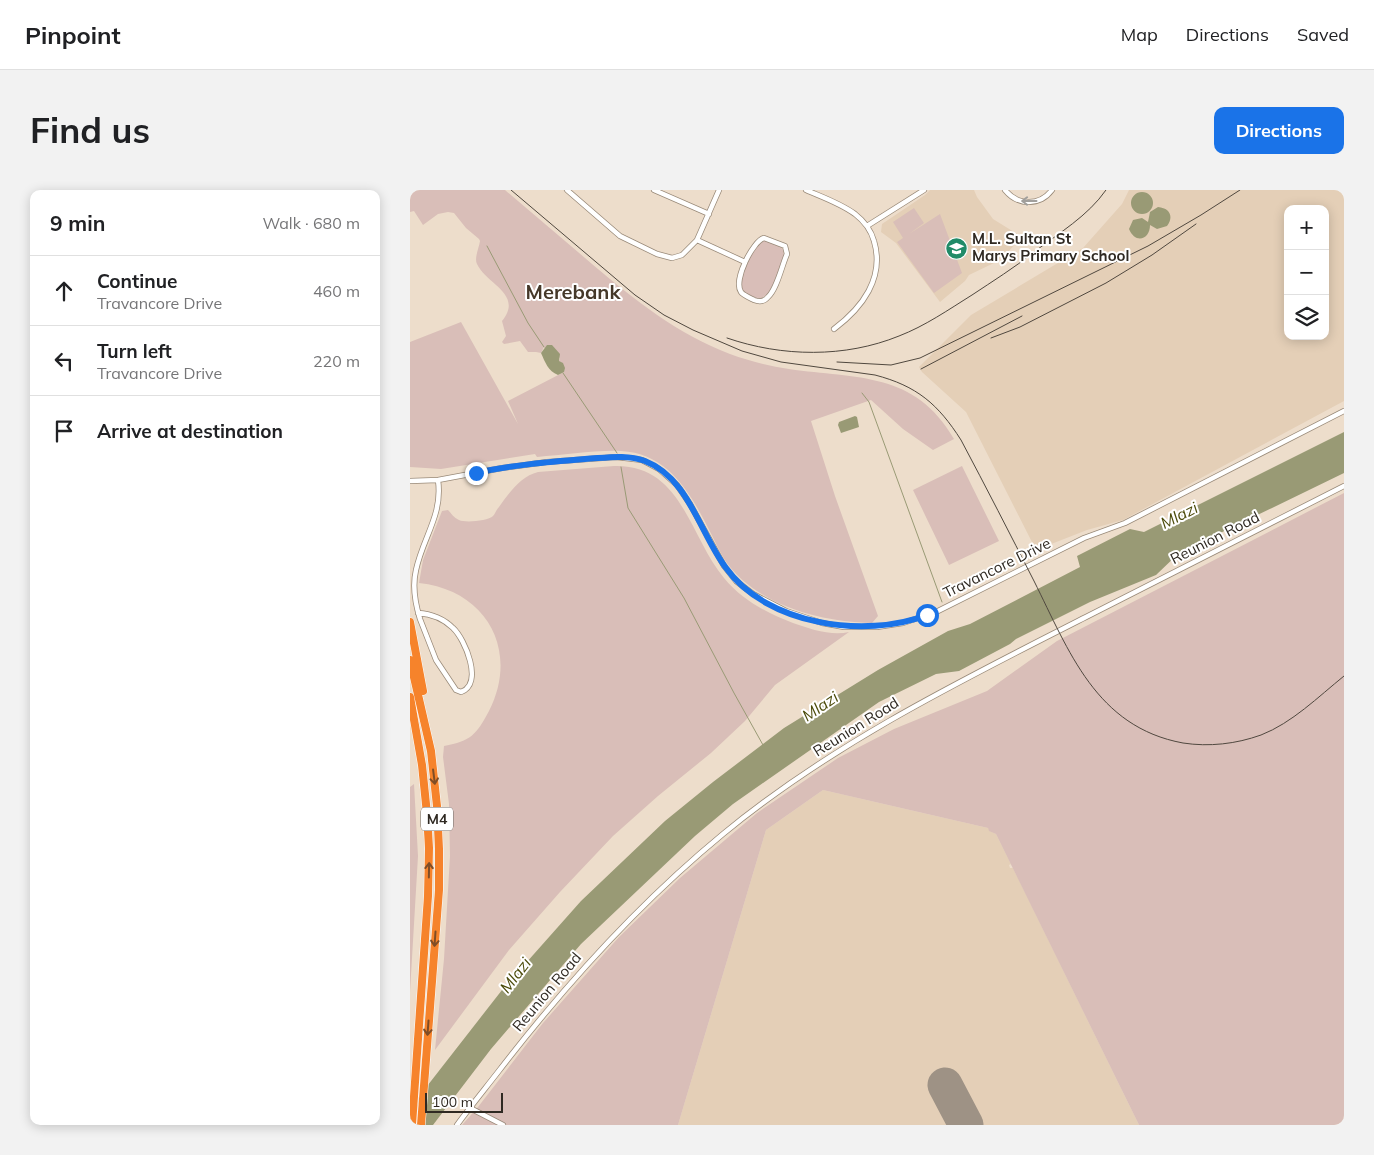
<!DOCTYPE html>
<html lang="en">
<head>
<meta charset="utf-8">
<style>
	body { margin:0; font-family:Mulish,sans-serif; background:#f2f2f2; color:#202124 }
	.controls { position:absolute; right:15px; top:15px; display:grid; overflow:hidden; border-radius:10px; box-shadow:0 2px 12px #0003 }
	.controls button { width:45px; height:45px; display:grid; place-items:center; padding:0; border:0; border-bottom:1px solid #e0e0e0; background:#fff; color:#202124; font:25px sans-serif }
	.scale { position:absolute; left:15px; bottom:12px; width:78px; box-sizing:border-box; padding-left:5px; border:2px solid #2f2922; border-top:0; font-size:14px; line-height:18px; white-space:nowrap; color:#2f2922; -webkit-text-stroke:4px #fff; paint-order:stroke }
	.stop { position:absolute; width:15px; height:15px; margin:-11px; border:4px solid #1a73e8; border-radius:50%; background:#fff }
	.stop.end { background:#1a73e8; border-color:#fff; box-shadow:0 1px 5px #0008 }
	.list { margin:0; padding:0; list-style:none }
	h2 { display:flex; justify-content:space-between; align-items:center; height:65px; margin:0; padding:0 20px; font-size:21px }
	h2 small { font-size:16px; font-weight:400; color:#757577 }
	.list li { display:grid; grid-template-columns:32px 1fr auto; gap:15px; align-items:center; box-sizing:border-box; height:70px; padding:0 20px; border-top:1px solid #e0e0e0 }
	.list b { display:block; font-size:19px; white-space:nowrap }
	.list p { margin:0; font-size:16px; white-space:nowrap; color:#757577 }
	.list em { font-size:16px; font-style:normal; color:#757577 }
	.icon { flex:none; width:28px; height:28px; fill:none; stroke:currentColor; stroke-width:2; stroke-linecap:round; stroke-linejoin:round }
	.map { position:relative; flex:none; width:934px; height:935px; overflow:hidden; border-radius:10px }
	header { display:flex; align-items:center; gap:30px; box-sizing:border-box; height:70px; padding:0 25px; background:#fff; border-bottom:1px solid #e0e0e0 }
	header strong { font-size:24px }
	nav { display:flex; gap:28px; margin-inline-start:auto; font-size:18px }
	.intro { display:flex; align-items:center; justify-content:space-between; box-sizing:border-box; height:120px; padding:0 30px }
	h1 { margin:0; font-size:35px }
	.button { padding:12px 22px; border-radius:10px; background:#1a73e8; color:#fff; font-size:18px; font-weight:700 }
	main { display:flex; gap:30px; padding:0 30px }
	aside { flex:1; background:#fff; border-radius:10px; box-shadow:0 2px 12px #0003 }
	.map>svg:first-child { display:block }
	.built { fill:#e4cfb7; fill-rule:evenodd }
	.green { fill:#d9beb8 }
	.water { fill:#999a75 }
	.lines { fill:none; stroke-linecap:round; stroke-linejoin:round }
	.stream { stroke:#999a75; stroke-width:1 }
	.runway { stroke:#9e9285; stroke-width:35 }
	.street-casing { stroke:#998a79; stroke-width:6 }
	.highway-casing { stroke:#fff; stroke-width:9 }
	.street { stroke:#fff; stroke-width:4.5 }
	.highway { stroke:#f6832b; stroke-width:8 }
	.rail { stroke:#50483f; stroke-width:1 }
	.oneway { stroke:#a19f9c }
	.oneway2 { stroke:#7f4d26 }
	.route { stroke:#1a73e8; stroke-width:6 }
	.labels { text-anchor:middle; stroke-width:4; stroke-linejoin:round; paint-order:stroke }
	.shield { fill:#fff; stroke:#6d6964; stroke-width:1 }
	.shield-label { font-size:14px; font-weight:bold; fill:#2f2922 }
	.poi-label { font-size:15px; font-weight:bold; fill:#2f2922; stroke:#fff; text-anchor:start }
	.street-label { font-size:15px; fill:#2f2922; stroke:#fff }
	.water-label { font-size:16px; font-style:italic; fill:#4b4a09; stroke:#fff }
	.district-label { font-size:20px; font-weight:bold; fill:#453829; stroke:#fff }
</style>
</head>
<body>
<header>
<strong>Pinpoint</strong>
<nav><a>Map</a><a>Directions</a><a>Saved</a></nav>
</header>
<div class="intro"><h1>Find us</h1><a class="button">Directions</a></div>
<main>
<aside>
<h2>9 min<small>Walk · 680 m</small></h2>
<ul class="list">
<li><svg class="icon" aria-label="ahead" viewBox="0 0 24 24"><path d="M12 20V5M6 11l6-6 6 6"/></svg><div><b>Continue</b><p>Travancore Drive</p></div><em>460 m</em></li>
<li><svg class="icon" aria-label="left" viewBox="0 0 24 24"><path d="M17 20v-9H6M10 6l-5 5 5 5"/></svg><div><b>Turn left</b><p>Travancore Drive</p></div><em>220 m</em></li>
<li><svg class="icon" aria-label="arrive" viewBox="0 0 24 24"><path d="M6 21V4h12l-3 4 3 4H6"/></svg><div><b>Arrive at destination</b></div></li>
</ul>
</aside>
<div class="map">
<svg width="934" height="935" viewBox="0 0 934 935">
	<rect width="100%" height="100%" fill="#edddcb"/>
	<path class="built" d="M520,0h44l3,7 16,22 29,18 -16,17 -12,9 -25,12 -4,6 -25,21 -44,-59 -15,-11 1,-8 43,-29z
		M719,0h215v211l-221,119 -36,10 -51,20 -70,-138 -44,-40 -3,-5 52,-52 112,-67 39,-44zM878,19h37v127h-37z
		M413,600l165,38 2,3 6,3 15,30 -2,1 1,3h3l126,257h-461l88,-295z"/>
	<path class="green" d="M0,0h95c29,25 58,49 87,74 43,36 85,70 138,90 19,7 39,12 59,15 68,10 126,2 165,70l-21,11 -30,-21 -32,-29 -60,21 24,75 43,120 -6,7c-52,-1 -117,-18 -148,-64 -24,-44 -44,-105 -103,-108 -27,-1 -57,4 -84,6l-2,-3 -94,15 -31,-2v-125l51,-20 57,102 -10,-23 56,-29 -5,-11 1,-3 -16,-11 -3,6 -5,-1h-8l-8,-11 -16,3 -2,-2 4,-6 -4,-15c22,-27 -16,-37 -25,-57 -3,-6 2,-16 3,-23l-1,-2 -13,-11 -12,-15 -6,-1 -10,2 -15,11 -9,-14 -4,1z
		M504,18l10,15 -15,11 31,-20 22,59 -28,20 -37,-51 6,-4 -10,-16z
		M355,50c10,4 20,5 19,17 -5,13 -10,38 -25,42 -6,-2 -14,-4 -17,-10 -5,-11 12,-45 23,-49z
		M204,276c68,-2 75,70 110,112 18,22 43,35 69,45 17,6 38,13 56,9l-74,53 -30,36 -34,32 -53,43 -45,40 -53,56 -51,58 -74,100 9,-91 6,-103 -1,-52 -6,-47 1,-11c27,-5 32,-11 45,-35 31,-61 -3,-121 -70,-128l4,-23 19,-49 6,-1c3,3 6,8 11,10 6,3 29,1 34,-4 2,-2 3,-6 6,-9 10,-14 22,-31 39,-35z
		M552,276l37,75 -50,24 -36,-75z
		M934,303v632h-205l-143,-291 -7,-3 -1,-3 -165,-38 -57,40 -88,295h-216l16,-18 65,-84 76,-86 61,-59 77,-65 81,-55 56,-29 93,-38 70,-50z
		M4,594l4,72 -8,136v-205z"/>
	<path class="water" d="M721 13a11 11 0 1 1 22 0a11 11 0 1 1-22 0Z
		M748,17c12,1 16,10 9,19l-10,3 -7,-4c0,15 -15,19 -21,4l4,-9 9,-2 6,4 2,-10z
		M137,155h5l8,9 -1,7 4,2 2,5 -1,4 -6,3c-10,-4 -13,-13 -17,-22z
		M445,226l2,1 2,10 -18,6 -3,-8 1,-3z
		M934,242v41l-165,80 -23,22 -66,27 -74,37 -6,5 -51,27 -23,3 -57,28 -146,102 -38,32 -114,108 -90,105 -58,76h-23v-17l92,-118 79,-89 84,-80 48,-39 71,-54 94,-58 70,-39 22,-7 110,-57 -3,-11 53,-27 14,3z"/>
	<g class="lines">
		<path class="stream" d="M77,56l41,77 16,24
			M153,183l54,80
			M452,203l7,9 73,200
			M211,277l7,41 56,90 50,95 29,52"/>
		<path class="runway" d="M535,895l21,40"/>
		<defs>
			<path id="street" d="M157,0l53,46 37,18 15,4 10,-3 15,-15 22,-50
				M244,0l55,24
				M396,0c16,7 34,13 49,24 9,7 16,16 19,27 11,37 -12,67 -40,88
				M595,0c13,16 35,16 47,0
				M457,36l57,-36
				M354,48l21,8 2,8c-5,11 -10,35 -19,43 -4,5 -9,5 -14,3 -4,-2 -11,-5 -13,-8 -8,-12 12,-51 23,-54z
				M287,50l48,22
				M0,291l28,-1 64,-12 45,-6 69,-5 26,3 17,9 18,16 13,19 34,62 12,15 17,13 33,17 36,12 22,4h33l26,-4 33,-11 148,-74 41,-15 219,-112
				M8,423c14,1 25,5 35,15 12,11 31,56 8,64l-5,-2 -20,-30 -16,-41c-5,-16 -8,-32 -4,-49 7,-33 27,-55 22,-90
				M60,918l33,17
				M47,935c13,-18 27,-35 41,-53 67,-87 140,-168 225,-238 109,-90 237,-153 363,-217 86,-43 172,-87 258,-131"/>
			<path id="highway" d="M0,432l13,69
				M0,470l21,91 6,55 2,43v41l-18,235
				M0,507l12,68 5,49 2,34 -1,48 -16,229"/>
		</defs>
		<use href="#street" class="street-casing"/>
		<use href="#highway" class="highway-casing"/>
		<use href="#street" class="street"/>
		<use href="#highway" class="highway"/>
		<path class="rail" d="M101,0l124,105 29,20 29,15 49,21 39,11 94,13c42,11 63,29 86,65 25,47 49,94 73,141 35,70 62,146 149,162 26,4 53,1 78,-8 31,-12 57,-38 83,-59
			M317,148c55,19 118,20 172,-2 26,-10 49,-26 73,-41 21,-14 42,-27 62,-43 25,-19 54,-36 72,-62
			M581,148l29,-11 86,-44 46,-28 44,-31
			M427,172l54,3 29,-7 228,-112 53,-31 39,-25
			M511,179l101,-53"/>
	</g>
	<defs><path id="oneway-shaft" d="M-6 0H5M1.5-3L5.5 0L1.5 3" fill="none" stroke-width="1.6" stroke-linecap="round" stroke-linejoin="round" transform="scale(1.25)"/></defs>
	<use class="oneway" href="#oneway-shaft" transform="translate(619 11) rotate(-180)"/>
	<g class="oneway2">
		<use href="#oneway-shaft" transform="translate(24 587) rotate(83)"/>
		<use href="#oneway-shaft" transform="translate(19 680) rotate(-89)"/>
		<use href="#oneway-shaft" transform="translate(25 749) rotate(94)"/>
		<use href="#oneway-shaft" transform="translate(18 838) rotate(94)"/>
	</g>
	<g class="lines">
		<path class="route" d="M66,283c36,-8 72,-11 109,-14 20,-1 41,-5 60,2 44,17 55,73 81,107 41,57 139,71 201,47"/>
	</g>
	<defs>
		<symbol id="school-disc" viewBox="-11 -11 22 22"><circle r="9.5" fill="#218b68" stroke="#fff"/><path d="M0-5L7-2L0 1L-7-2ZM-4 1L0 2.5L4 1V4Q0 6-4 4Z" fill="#fff"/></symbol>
	</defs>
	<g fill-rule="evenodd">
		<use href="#school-disc" x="534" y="46" width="25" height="25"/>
	</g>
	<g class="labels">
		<rect class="shield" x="11" y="617.5" width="32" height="23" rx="4"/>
		<g class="shield-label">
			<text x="27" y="634">M4</text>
		</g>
		<g class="poi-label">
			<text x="562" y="54">M.L. Sultan St<tspan x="562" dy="17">Marys Primary School</tspan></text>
		</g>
		<g class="street-label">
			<text transform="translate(805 348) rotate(-27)" y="5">Reunion Road</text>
			<text transform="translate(587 378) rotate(-26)" y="5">Travancore Drive</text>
			<text transform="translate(446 537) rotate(-32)" y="5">Reunion Road</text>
			<text transform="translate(137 802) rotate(-50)" y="5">Reunion Road</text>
		</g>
		<g class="water-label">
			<text transform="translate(769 325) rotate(-27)" y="6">Mlazi</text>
			<text transform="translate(410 516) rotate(-34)" y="6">Mlazi</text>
			<text transform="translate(105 785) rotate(-52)" y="6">Mlazi</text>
		</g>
		<g class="district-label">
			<text x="163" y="109">Merebank</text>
		</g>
	</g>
</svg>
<div class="controls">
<button>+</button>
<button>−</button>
<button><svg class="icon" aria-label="layers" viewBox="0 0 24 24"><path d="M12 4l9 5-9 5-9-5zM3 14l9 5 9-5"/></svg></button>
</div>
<div class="scale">100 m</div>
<div class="stop" style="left:517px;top:425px"></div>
<div class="stop end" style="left:66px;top:283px"></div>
</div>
</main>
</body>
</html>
